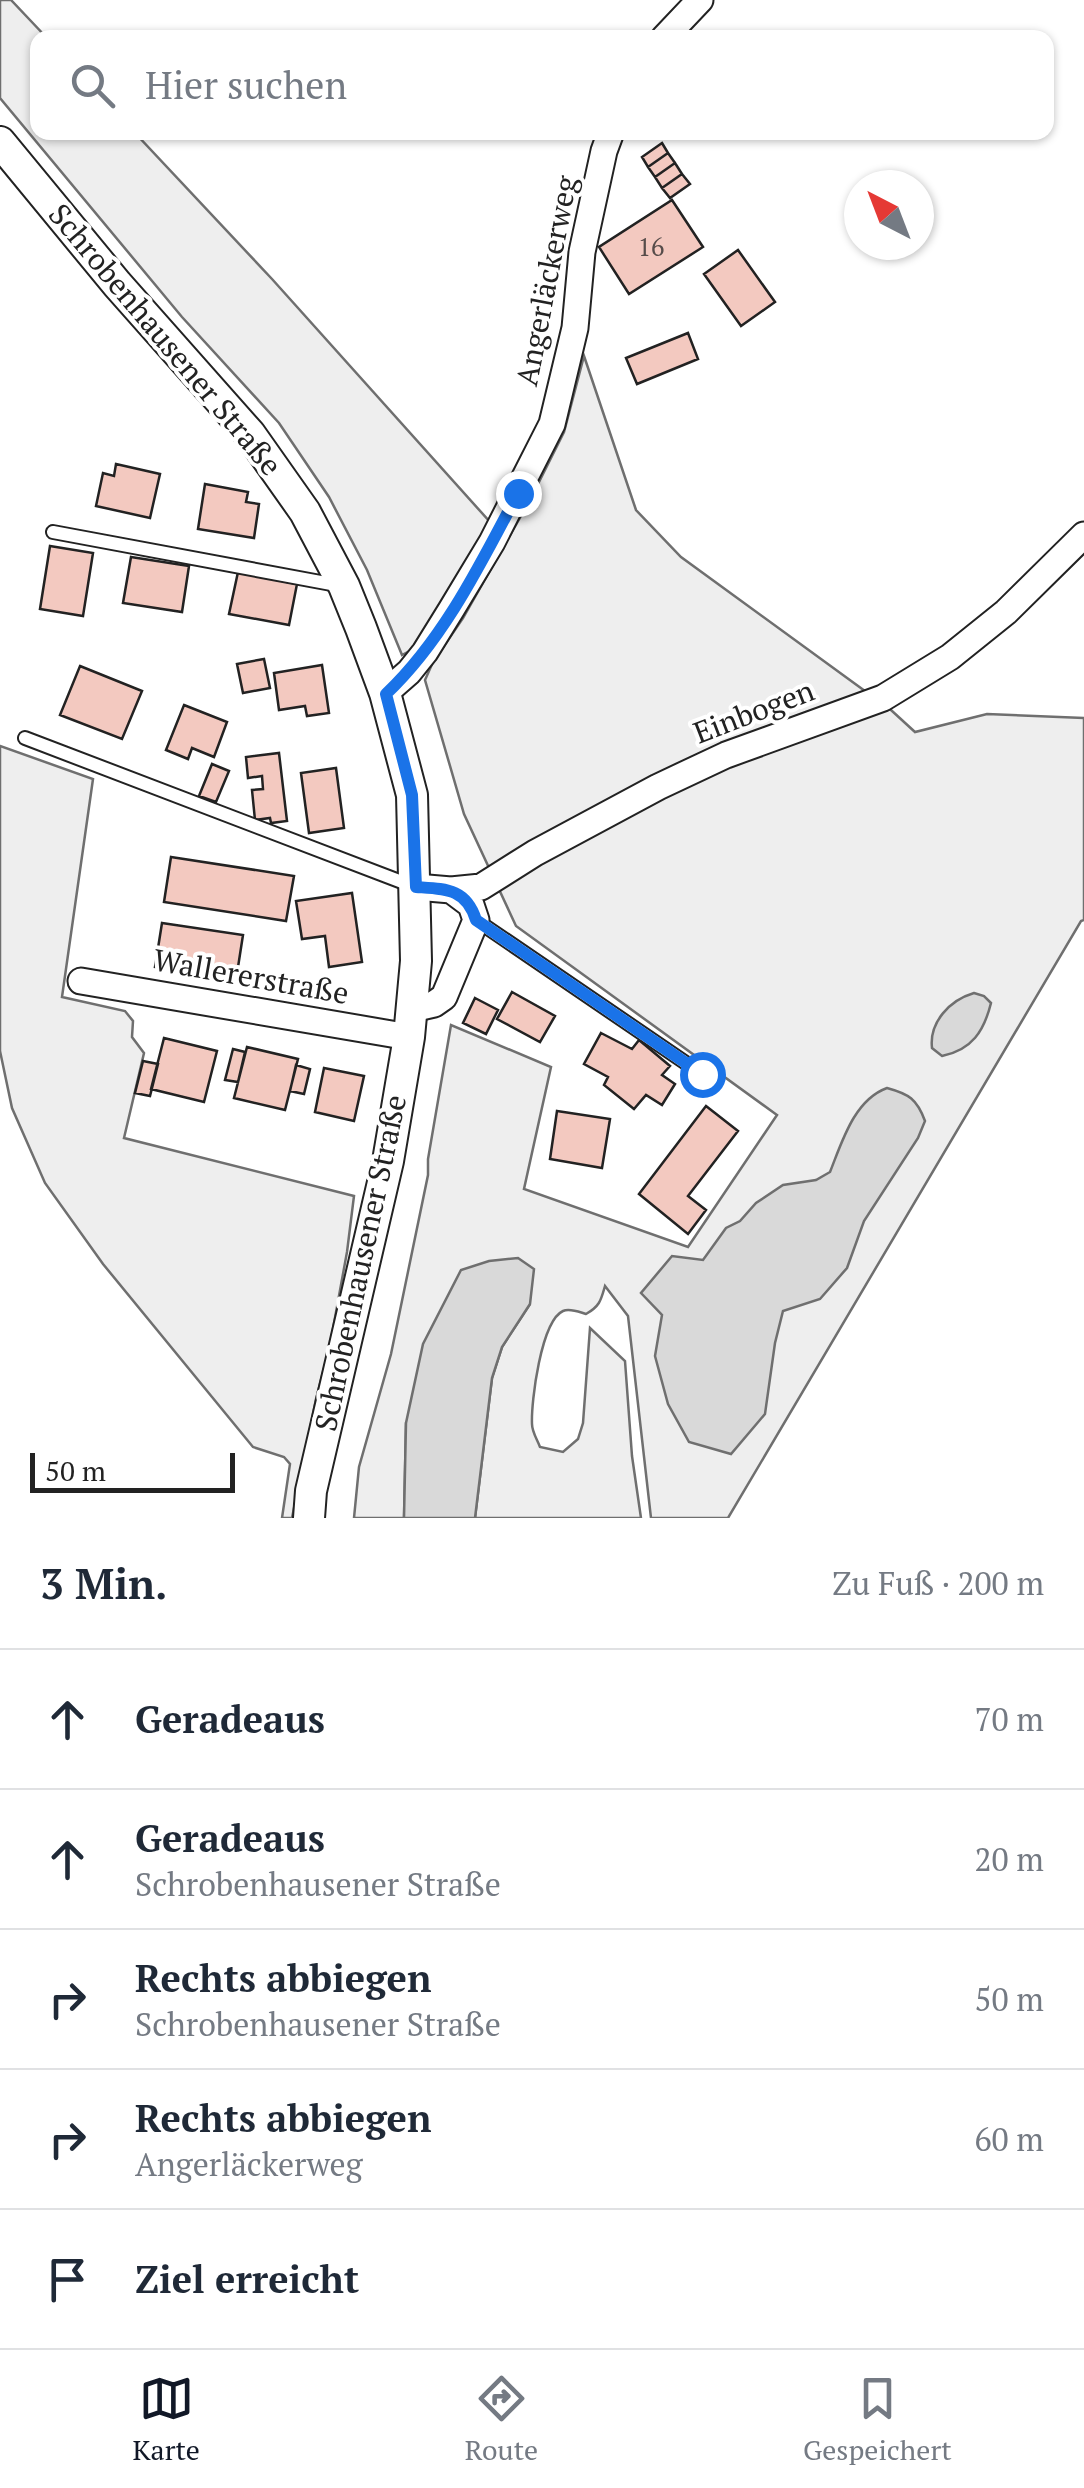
<!DOCTYPE html>
<html lang="de">
<head>
<meta charset="utf-8">
<style>
	body { margin:0; font-family:"PT Serif",serif; background:#f6f6f7; color:#1f2937 }
	.compass { position:absolute; left:844px; top:170px; width:90px; height:90px; border-radius:50%; background:#fff; box-shadow:0 2px 8px #0004; rotate:318deg }
	.scale { position:absolute; left:30px; bottom:25px; width:205px; box-sizing:border-box; padding-left:10px; border:5px solid #222; border-top:0; font-size:28px; line-height:35px; white-space:nowrap; color:#222; -webkit-text-stroke:8px #fff; paint-order:stroke }
	.stop { position:absolute; width:30px; height:30px; margin:-22px; border:8px solid #1a73e8; border-radius:50%; background:#fff }
	.stop.end { background:#1a73e8; border-color:#fff; box-shadow:0 2px 10px #0008 }
	.list { margin:0; padding:0; list-style:none }
	h2 { display:flex; justify-content:space-between; align-items:center; height:130px; margin:0; padding:0 40px; font-size:42px }
	h2 small { font-size:32px; font-weight:400; color:#747a83 }
	.list li { display:grid; grid-template-columns:65px 1fr auto; gap:30px; align-items:center; box-sizing:border-box; height:140px; padding:0 40px; border-top:2px solid #e0e1e3 }
	.list b { display:block; font-size:38px; white-space:nowrap }
	.list p { margin:0; font-size:32px; white-space:nowrap; color:#747a83 }
	.list em { font-size:32px; font-style:normal; color:#747a83 }
	.icon { flex:none; width:55px; height:55px; fill:none; stroke:currentColor; stroke-width:2; stroke-linecap:round; stroke-linejoin:round }
	.map { position:relative; flex:none; width:1084px; height:1518px; overflow:hidden }
	.search { position:absolute; background:#fff; box-shadow:0 2px 8px #0004; left:30px; right:30px; top:30px; height:110px; display:flex; align-items:center; gap:25px; box-sizing:border-box; padding:0 35px; border-radius:20px; color:#747a83; font-size:38px }
	.sheet { height:830px; background:#fff }
	nav { display:flex; justify-content:space-around; align-items:center; box-sizing:border-box; height:140px; border-top:2px solid #e0e1e3; background:#fff; font-size:28px; color:#747a83 }
	nav a { display:grid; justify-items:center; gap:5px }
	nav .on { color:#111827 }
	.map>svg:first-child { display:block }
	.green { fill:#eee; stroke:#6f6f6f; stroke-width:2.5 }
	.water { fill:#d9d9d9; stroke:#6f6f6f; stroke-width:2.5 }
	.building { fill:#f3c9c0; stroke:#222; stroke-width:2.5 }
	.lines { fill:none; stroke-linecap:round; stroke-linejoin:round }
	.service-casing { stroke:#222; stroke-width:16 }
	.minor-casing { stroke:#222; stroke-width:29 }
	.tertiary-casing { stroke:#222; stroke-width:34 }
	.service { stroke:#fff; stroke-width:12 }
	.minor { stroke:#fff; stroke-width:25 }
	.tertiary { stroke:#fff; stroke-width:30 }
	.route { stroke:#1a73e8; stroke-width:12 }
	.labels { text-anchor:middle; stroke-width:8; stroke-linejoin:round; paint-order:stroke }
	.number-label { font-size:25px; fill:#564c4a }
	.street-label { font-size:30px; fill:#222; stroke:#fff }
</style>
</head>
<body>
<div class="map">
<svg width="1084" height="1518" viewBox="0 0 1084 1518">
	<rect width="100%" height="100%" fill="#fff"/>
	<path class="green" d="M0,0h11l35,37 -8,1v94l97,1 137,146 218,243 -73,125 -15,8 -35,-85 -38,-73 -50,-74 -97,-106 -182,-219z
		M584,356l52,154 45,47 210,153 24,22 72,-18 97,4v202l-3,1 -353,597h-77l-23,-202 -23,-30c-4,14 -5,20 -19,28 -7,-2 -16,-6 -23,-3 -22,10 -32,91 -31,113 0,8 5,15 8,23l23,5 15,-13 5,-16 7,-95 35,33 7,95 9,62h-166l17,-140 10,-31 28,-43 -124,119 -2,95h-50l5,-51 32,-113 37,-179v-16l23,-134 100,42 -27,122 164,58 89,-132 -261,-189 -52,-112 -39,-134 8,-18 30,-44 67,-118 34,-68z
		M0,746l93,33 -31,218 63,14 8,10 -1,16 12,16 -20,85 230,58 -7,56 -17,93 -14,54 -24,119h-10l8,-54 -6,-7 -31,-10 -150,-183 -58,-81 -33,-75 -12,-57z"/>
	<path class="water" d="M974,993l10,3 7,7c-7,28 -19,47 -49,53l-10,-8c-3,-26 18,-48 42,-55z
		M887,1088c22,6 30,11 38,33l-7,17 -54,83 -17,47 -27,31 -37,12 -8,32 -10,71 -34,40 -42,-12 -21,-38 -13,-48 7,-41 -21,-22 31,-37 31,4 23,-32 14,-7 16,-18 27,-18 33,-5 14,-8c12,-30 24,-72 57,-84z
		M518,1258l16,11 -4,35 -28,43 -10,31 -17,140h-71l2,-95 17,-79 38,-74 28,-9z"/>
	<path class="building" d="M662,143l6,10 -20,14 -6,-10z
		M668,153l7,10 -20,14 -7,-10z
		M675,163l7,11 -20,14 -7,-11z
		M682,174l8,10 -20,14 -8,-10z
		M672,200l31,47 -74,47 -30,-47z
		M738,250l37,52 -34,24 -37,-52z
		M688,333l10,26 -61,25 -11,-26z
		M116,464l44,10 -10,44 -54,-12 7,-33 11,3z
		M205,484l43,8 -2,10 13,2 -5,34 -56,-9z
		M50,546l43,7 -10,63 -43,-7z
		M131,557l58,9 -7,46 -59,-9z
		M238,572l59,12 -8,41 -60,-11z
		M264,659l6,29 -27,5 -6,-29z
		M322,665l7,48 -22,3 -2,-10 -26,4 -5,-37z
		M80,666l62,25 -20,48 -62,-24z
		M184,705l43,17 -13,35 -22,-9 -4,11 -22,-9z
		M279,753l8,68 -16,2 -1,-5 -15,2 -3,-30 11,-1 -1,-13 -14,2 -2,-21z
		M212,764l17,7 -13,31 -17,-6z
		M336,768l8,60 -35,5 -8,-60z
		M171,857l123,19 -8,45 -122,-19z
		M352,893l10,69 -33,5 -4,-31 -23,3 -6,-38z
		M162,923l81,12 -7,45 -81,-13z
		M512,992l43,24 -15,26 -43,-23z
		M475,998l23,12 -12,24 -23,-11z
		M601,1033l31,16 7,-9 31,26 -8,9 13,9 -13,21 -16,-10 -12,14 -30,-24 4,-8 -24,-13z
		M164,1038l53,13 -13,51 -53,-13z
		M247,1047l51,12 -13,51 -51,-12z
		M233,1049l12,3 -7,30 -13,-2z
		M143,1061l15,3 -8,32 -15,-3z
		M296,1065l14,4 -6,25 -14,-3z
		M324,1068l40,8 -10,45 -39,-9z
		M706,1106l32,25 -50,65 18,14 -18,24 -49,-40z
		M557,1111l53,8 -8,49 -52,-9z"/>
	<g class="lines">
		<defs>
			<path id="service" d="M53,532l289,54
				M25,738l390,149
				M476,920l226,154"/>
			<path id="minor" d="M664,38l36,-38
				M385,693l24,-21 16,-20 26,-42 41,-68 60,-118 23,-96 7,-76 22,-101 7,-19
				M416,887l35,3 30,-3 54,-34 123,-66 68,-32 157,-57 67,-41 56,-45 78,-77
				M81,981l328,56
				M412,1009l22,-5 10,-7 32,-77 -5,-15 -20,-15"/>
			<path id="tertiary" d="M0,142l117,142 133,150 55,78 39,74 17,42 24,65 27,102 4,166 -7,76 -21,124 -77,330 -2,27"/>
		</defs>
		<use href="#service" class="service-casing"/>
		<use href="#minor" class="minor-casing"/>
		<use href="#tertiary" class="tertiary-casing"/>
		<use href="#service" class="service"/>
		<use href="#minor" class="minor"/>
		<use href="#tertiary" class="tertiary"/>
	</g>
	<g class="lines">
		<path class="route" d="M518,493c-37,70 -74,146 -132,201l26,101 4,92c29,2 50,1 60,33l226,154"/>
	</g>
	<g class="labels">
		<g class="number-label">
			<text x="651" y="256">16</text>
		</g>
		<g class="street-label">
			<text transform="translate(547 281) rotate(-79)" y="10">Angerläckerweg</text>
			<text transform="translate(165 340) rotate(50)" y="10">Schrobenhausener Straße</text>
			<text transform="translate(754 712) rotate(-21)" y="10">Einbogen</text>
			<text transform="translate(251 977) rotate(10)" y="10">Wallererstraße</text>
			<text transform="translate(361 1263) rotate(-78)" y="10">Schrobenhausener Straße</text>
		</g>
	</g>
</svg>
<svg class="compass" viewBox="-18 -18 36 36"><path d="M0-13l5 13h-10z" fill="#e53935"/><path d="M0 13l5-13h-10z" fill="#747a83"/></svg>
<div class="scale">50 m</div>
<div class="stop" style="left:702px;top:1074px"></div>
<div class="stop end" style="left:518px;top:493px"></div>
<div class="search"><svg class="icon" aria-label="search" viewBox="0 0 24 24"><circle cx="10" cy="10" r="6"/><path d="M15 15l6 6"/></svg>Hier suchen</div>
</div>
<section class="sheet">
<h2>3 Min.<small>Zu Fuß · 200 m</small></h2>
<ul class="list">
<li><svg class="icon" aria-label="ahead" viewBox="0 0 24 24"><path d="M12 20V5M6 11l6-6 6 6"/></svg><div><b>Geradeaus</b></div><em>70 m</em></li>
<li><svg class="icon" aria-label="ahead" viewBox="0 0 24 24"><path d="M12 20V5M6 11l6-6 6 6"/></svg><div><b>Geradeaus</b><p>Schrobenhausener Straße</p></div><em>20 m</em></li>
<li><svg class="icon" aria-label="right" viewBox="0 0 24 24"><path d="M7 20v-9h11M14 6l5 5-5 5"/></svg><div><b>Rechts abbiegen</b><p>Schrobenhausener Straße</p></div><em>50 m</em></li>
<li><svg class="icon" aria-label="right" viewBox="0 0 24 24"><path d="M7 20v-9h11M14 6l5 5-5 5"/></svg><div><b>Rechts abbiegen</b><p>Angerläckerweg</p></div><em>60 m</em></li>
<li><svg class="icon" aria-label="arrive" viewBox="0 0 24 24"><path d="M6 21V4h12l-3 4 3 4H6"/></svg><div><b>Ziel erreicht</b></div></li>
</ul>
</section>
<nav>
<a class="on"><svg class="icon" aria-label="map" viewBox="0 0 24 24"><path d="M3 6l6-2 6 2 6-2v14l-6 2-6-2-6 2zM9 4v14M15 6v14"/></svg>Karte</a>
<a><svg class="icon" aria-label="directions" viewBox="0 0 24 24"><path d="M12 3l9 9-9 9-9-9zM9 14v-3h6M13 9l2 2-2 2"/></svg>Route</a>
<a><svg class="icon" aria-label="saved" viewBox="0 0 24 24"><path d="M7 4h10v16l-5-4-5 4z"/></svg>Gespeichert</a>
</nav>
</body>
</html>
